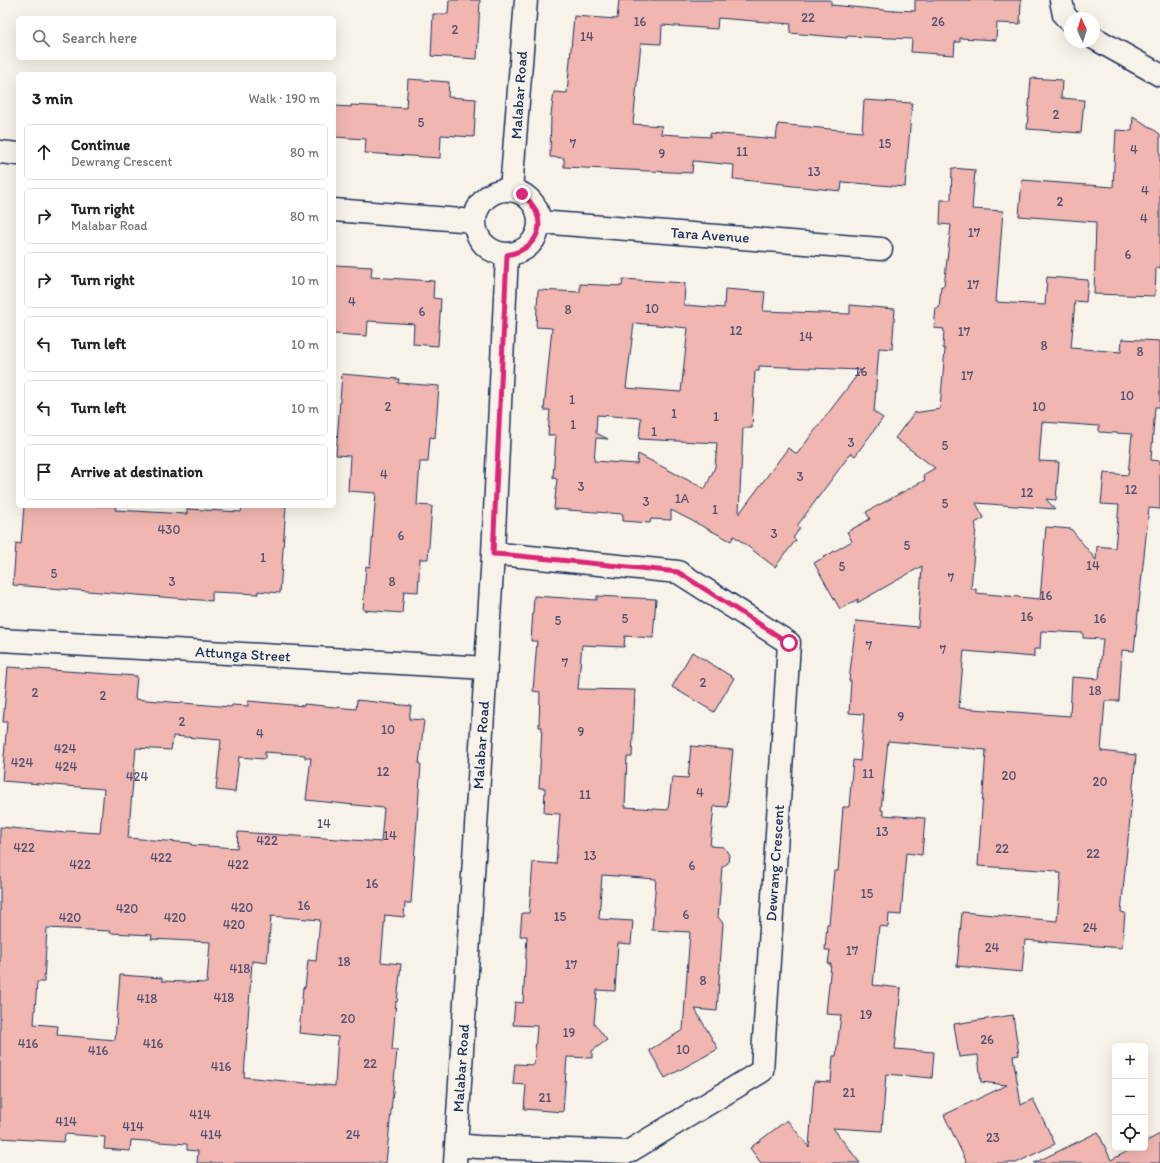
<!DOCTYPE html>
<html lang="en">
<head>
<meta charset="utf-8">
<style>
	body { margin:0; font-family:Itim,sans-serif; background:#f6f6f6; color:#222 }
	.controls { position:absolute; right:12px; bottom:12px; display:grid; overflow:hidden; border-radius:6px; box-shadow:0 4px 16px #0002 }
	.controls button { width:36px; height:36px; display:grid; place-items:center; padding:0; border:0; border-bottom:1px solid #e0e0e0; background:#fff; color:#222; font:20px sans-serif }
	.compass { position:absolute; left:1064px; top:12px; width:36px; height:36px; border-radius:50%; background:#fff; box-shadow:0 4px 16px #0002; rotate:356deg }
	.stop { position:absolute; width:12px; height:12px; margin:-9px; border:3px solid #db2777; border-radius:50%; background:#fff }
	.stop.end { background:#db2777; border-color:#fff; box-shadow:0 1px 4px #0008 }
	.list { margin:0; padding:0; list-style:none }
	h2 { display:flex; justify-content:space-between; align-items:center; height:52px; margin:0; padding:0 16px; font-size:17px }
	h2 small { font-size:13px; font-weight:400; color:#767676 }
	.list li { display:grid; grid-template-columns:26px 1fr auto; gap:12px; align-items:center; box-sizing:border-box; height:56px; margin:0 8px 8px; padding:0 8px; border:1px solid #e0e0e0; border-radius:6px }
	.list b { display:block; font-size:15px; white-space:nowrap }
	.list p { margin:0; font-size:13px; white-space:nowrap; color:#767676 }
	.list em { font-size:13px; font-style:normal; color:#767676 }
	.icon { flex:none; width:22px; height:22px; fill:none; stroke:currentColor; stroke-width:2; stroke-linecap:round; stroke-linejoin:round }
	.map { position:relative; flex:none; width:1160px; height:1163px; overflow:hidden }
	.search { position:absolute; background:#fff; box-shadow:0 4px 16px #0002; left:16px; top:16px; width:320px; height:44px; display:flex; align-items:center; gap:10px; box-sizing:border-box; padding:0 14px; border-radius:6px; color:#767676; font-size:15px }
	.panel { position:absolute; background:#fff; box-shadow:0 4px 16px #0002; left:16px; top:72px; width:320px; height:436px; border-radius:6px }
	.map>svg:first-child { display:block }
	.building { fill:#f1b6b0; stroke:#1b2f5e; fill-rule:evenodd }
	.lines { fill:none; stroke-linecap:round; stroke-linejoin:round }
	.street-casing { stroke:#1b2f5e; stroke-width:25 }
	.street { stroke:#f7f3e8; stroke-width:22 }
	.route { stroke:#db2777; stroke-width:5 }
	.labels { text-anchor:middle; stroke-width:3; stroke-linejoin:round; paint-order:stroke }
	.number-label { font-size:13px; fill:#505172 }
	.street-label { font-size:15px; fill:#1b2f5e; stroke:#f7f3e8 }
</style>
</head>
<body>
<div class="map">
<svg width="1160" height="1163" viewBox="0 0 1160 1163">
	<rect width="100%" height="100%" fill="#f7f3e8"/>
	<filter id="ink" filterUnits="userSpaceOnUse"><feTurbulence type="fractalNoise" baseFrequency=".025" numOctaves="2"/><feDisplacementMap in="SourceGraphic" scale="8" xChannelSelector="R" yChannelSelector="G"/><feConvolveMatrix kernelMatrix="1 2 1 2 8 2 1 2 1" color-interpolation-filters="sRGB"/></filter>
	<g filter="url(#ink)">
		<path class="building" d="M449,0h31l-3,59 -46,-3 2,-42h15z
			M619,0h212v5l63,6v-1l21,1v-11h106l-1,24 -23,-1 -1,17 -36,-2v4h-5l-1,13 -43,-3 1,-13 -65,-3v2l-57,-5 1,-9 -73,-6 -1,11 -55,-4 -1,19 -20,-1 -8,81 29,2 -1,8 49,3v-4l66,6 2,-15 84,8 2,-32 48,3 -7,84 -63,-5 -1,9 -57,-6v-1l-51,-5 1,-14 -41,-4 -1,12 -128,-6v-9l-14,-1 1,-42 3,-23 13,1 7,-77 43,3z
			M1031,78l31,2 -1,18 23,2 -3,33 -54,-4z
			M408,79l41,3 -1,15 28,2 -2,38 -33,-2 -1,23 -75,-5 1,-14 -32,-2v-31l17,1v-2l55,3z
			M1133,116l27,18v134h-4l-1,28 -61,-2 2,-72 -77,-6 3,-36 91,7 3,-57 16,1z
			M952,168l23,2 -3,39 31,2 -7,91 49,3 2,-28 41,3 -2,22 -11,-1 -4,47 50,4 1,-13 38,2v66h-5l-4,53 9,1v48l-11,-1 -15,143 -12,-1 -3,51h-14l-4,50 35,4 -15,157 4,1 -3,35 -97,-8 -3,32 -65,-6 5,-54 95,9 4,-48h-4v-2l-79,-5 8,-116 -98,-9 -7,69h2v5l42,3 -3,37 -16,-2 -5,62 -12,-1 -1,13 -9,-1 -6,59 28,3 -6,61 39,3 -2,26 -46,-4 -4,57 -49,-3 27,35h-99l-11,-15 37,-28 22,27 5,-66 17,1 2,-26h3l5,-41 -15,-1 5,-50h-3l2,-14h-5l2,-26h2l5,-53h4l5,-64h6l4,-47 7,1 4,-47 -15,-1 2,-32h-2l7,-60 62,6 4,-61 -65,37 1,-4 -18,10 -26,-46 38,-22 -5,-9 23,-13 -4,-7 59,-32 -2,-5 12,-7 -40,-30 19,-25 26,-4 5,-60 -2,-1 1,-19 -10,-1 2,-20h3l2,-22h3l7,-61 -11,-1 1,-24h10zM1042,422l57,4v6l33,2 -4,41 -24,-2 -3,31 18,1 -4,43 -18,-2 -1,14 -25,-31 -25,-2 -6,72 -64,-6v-4h-5l5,-63 -1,-3 9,-5 -8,-15 79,6 -9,-10 10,1 3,-38 -20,-1zM1041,631l42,2v5l20,1 -4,40 -27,-2 -2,39 -111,-8 5,-57 70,6v-8h6z
			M334,265l38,2 -1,10 63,4 -1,17 8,1 -3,47 -25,-2 1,-20 -46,-3 -1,15 -33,-2z
			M623,279l62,4 -1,22 40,3 1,-19 40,3 -2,19 87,3v-9l45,4 -3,40 -13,-1 -5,64 9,6 -28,38 -4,-3 -54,73 3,2 -7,10 3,2 -21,27 -41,-31 -3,5 -60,-31v10l-20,-1 -1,4 -27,-2v-7l-69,-5 3,-30 -4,-1 3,-43h-8l2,-25h-6l8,-82 -16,-1 2,-37 42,2v-8l42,2zM634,323l54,5 -7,64 -55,-4zM759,366l102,4 -64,84 -9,-6 -49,66 4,-86h9l3,-57h4zM597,415l44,3 -2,21 78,4 -2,24 -10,22 -67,-35 -1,10 -43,-3 2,-23 12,1 -12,-6z
			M342,374l57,5 -1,4 41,3 -4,52 -5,-1 -2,25h-8l-3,43 15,1 -4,53h-8l-2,33 -14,-1 -2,22 -39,-3 3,-44 4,1 6,-74 -28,-2 2,-35 -14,-1z
			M24,506h92l-1,4 72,4v-5l54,3 1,-6h44l-6,87 -22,-2v3l-46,-2v9l-199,-16 3,-42 5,1z
			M534,596l63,4v-4l59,3 -3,39 -28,-2 -1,11 -42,-2 -4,44 57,1 -3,67h-5l-2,50 43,3 4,-33 16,1 3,-32 42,4 -6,57 -13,-1 -4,40 14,1 5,8 -1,8 -6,4 -4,50 5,6 -6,88 -22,-2 23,40 -53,29 -16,-28 34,-20 7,-98 -38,-2 4,-51 -54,-4 -3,44 34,2 -2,23 -13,-1 -3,48 -18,-1 -3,33 13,17 -15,11v7l-25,-1 -4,55 -39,-3 2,-24 -13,-1 2,-20 19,1 3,-39 -24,-1 2,-23 8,1 4,-67h-7l2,-23h7l4,-51 23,2 4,-50 -16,-1 1,-25h-6l3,-61h-3l1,-35 -7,-1 4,-50h-6z
			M692,652l42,26 -20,34 -42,-25z
			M8,667l129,9 -2,23 96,8 1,-2 16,1v-5l56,5v-2l52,5 1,-9 54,6 -2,13 15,1 -5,44 2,1 -10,138h-6l-1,14 -19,-2 -4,47 20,2 -4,38 -1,-1 -4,49h5l-11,113h-189l1,-12 -11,-1v-6l-56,-4 -1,11 -26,-2 1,-12 -40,-3 -1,8 -64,-4v-311l66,6v-2l34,2 4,-44 -102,-8 5,-59h-4zM173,736l48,4 -5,50 19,2 4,-35 26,2v-7l40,3v3h6l-5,42 78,8 -3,34 -143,-10 -1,16 -46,-3v-2l-63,-5 8,-90 35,2zM271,916l49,4 -4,41 -8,-1 -3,28 -2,-1 -4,46 39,4 -3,49 -91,-9 8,-116 15,2zM47,928l63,3v2l42,2 -1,4 59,3 -3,41 -45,-2v-3l-42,-3 -5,65 -58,-5 1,-9 -24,-2 3,-42h7z
			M1013,1015l6,40 -6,1 8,49 12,-6 22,45 -39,19h-49l-23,-48 63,-30 -26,-3 -3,-27 -19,2 -5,-33z
			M1098,1132l13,28 23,-12h11v-6l15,-8v29h-126z"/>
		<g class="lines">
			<defs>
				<path id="street" d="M1061,0l3,15 6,6
					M1094,38l66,37
					M0,152l18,2
					M475 222a32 32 0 1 1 64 0a32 32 0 1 1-64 0Z
					M511,190l15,-190
					M334,210l140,11
					M539,222l342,27
					M0,640l486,28
					M456,1145l22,2 150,5 134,-81 27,-428 -111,-71 -168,-17 -17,-1
					M455,1163l38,-609 14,-299"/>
			</defs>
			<use href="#street" class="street-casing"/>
			<use href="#street" class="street"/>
		</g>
	</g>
	<g class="lines" filter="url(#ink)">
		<path class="route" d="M522,194c28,23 20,54 -15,61l-14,299 17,1 168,17 111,71"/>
	</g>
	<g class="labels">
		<g class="number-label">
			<text x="808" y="22">22</text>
			<text x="640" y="26">16</text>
			<text x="938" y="26">26</text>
			<text x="455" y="34">2</text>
			<text x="587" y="41">14</text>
			<text x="1056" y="119">2</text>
			<text x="421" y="127">5</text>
			<text x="573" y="148">7</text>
			<text x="885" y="148">15</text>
			<text x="1134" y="154">4</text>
			<text x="742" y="156">11</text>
			<text x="662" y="158">9</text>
			<text x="814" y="176">13</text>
			<text x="1145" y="195">4</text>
			<text x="1060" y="206">2</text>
			<text x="1144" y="223">4</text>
			<text x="974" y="237">17</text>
			<text x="1128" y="259">6</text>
			<text x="973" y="289">17</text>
			<text x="352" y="306">4</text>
			<text x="652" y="313">10</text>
			<text x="568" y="314">8</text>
			<text x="422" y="316">6</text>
			<text x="736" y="335">12</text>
			<text x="964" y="336">17</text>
			<text x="806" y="341">14</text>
			<text x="1044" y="350">8</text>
			<text x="1140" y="356">8</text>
			<text x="861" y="376">16</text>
			<text x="967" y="380">17</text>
			<text x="1127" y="400">10</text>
			<text x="572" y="404">1</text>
			<text x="388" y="411">2</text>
			<text x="1039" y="411">10</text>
			<text x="674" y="418">1</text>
			<text x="716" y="421">1</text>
			<text x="573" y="429">1</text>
			<text x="654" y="436">1</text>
			<text x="851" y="447">3</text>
			<text x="945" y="450">5</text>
			<text x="384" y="479">4</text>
			<text x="800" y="481">3</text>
			<text x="581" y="491">3</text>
			<text x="1131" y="494">12</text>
			<text x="1027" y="497">12</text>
			<text x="682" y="503">1A</text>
			<text x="646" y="506">3</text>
			<text x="945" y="508">5</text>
			<text x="715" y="514">1</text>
			<text x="169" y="534">430</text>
			<text x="774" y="538">3</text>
			<text x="401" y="540">6</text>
			<text x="907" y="550">5</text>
			<text x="263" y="562">1</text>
			<text x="1093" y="570">14</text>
			<text x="842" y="571">5</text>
			<text x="54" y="578">5</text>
			<text x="951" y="582">7</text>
			<text x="172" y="586">3</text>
			<text x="392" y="586">8</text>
			<text x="1046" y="600">16</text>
			<text x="1027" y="621">16</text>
			<text x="625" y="623">5</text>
			<text x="1100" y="623">16</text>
			<text x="558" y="625">5</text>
			<text x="869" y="650">7</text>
			<text x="943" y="654">7</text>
			<text x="565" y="667">7</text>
			<text x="703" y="687">2</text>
			<text x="1095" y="695">18</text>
			<text x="35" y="697">2</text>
			<text x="103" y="700">2</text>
			<text x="901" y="721">9</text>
			<text x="182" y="726">2</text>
			<text x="388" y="734">10</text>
			<text x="581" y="736">9</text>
			<text x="260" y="738">4</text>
			<text x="65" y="753">424</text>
			<text x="22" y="767">424</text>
			<text x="66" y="771">424</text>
			<text x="383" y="776">12</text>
			<text x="868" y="778">11</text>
			<text x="1009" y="780">20</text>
			<text x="137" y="781">424</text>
			<text x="1100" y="786">20</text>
			<text x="700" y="797">4</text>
			<text x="585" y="799">11</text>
			<text x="324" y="828">14</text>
			<text x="882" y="836">13</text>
			<text x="390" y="840">14</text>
			<text x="267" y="845">422</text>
			<text x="24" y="852">422</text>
			<text x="1002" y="853">22</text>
			<text x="1093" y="858">22</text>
			<text x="590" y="860">13</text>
			<text x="161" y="862">422</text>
			<text x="80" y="869">422</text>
			<text x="238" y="869">422</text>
			<text x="692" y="870">6</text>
			<text x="372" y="888">16</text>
			<text x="867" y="898">15</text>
			<text x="304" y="910">16</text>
			<text x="242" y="912">420</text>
			<text x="127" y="913">420</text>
			<text x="686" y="919">6</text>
			<text x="560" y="921">15</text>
			<text x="70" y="922">420</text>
			<text x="175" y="922">420</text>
			<text x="234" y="929">420</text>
			<text x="1090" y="932">24</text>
			<text x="992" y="952">24</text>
			<text x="852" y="955">17</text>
			<text x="344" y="966">18</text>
			<text x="571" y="969">17</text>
			<text x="240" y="973">418</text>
			<text x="703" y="985">8</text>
			<text x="224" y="1002">418</text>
			<text x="147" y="1003">418</text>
			<text x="866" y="1019">19</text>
			<text x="348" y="1023">20</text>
			<text x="569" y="1037">19</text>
			<text x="987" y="1044">26</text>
			<text x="28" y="1048">416</text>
			<text x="153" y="1048">416</text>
			<text x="683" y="1054">10</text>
			<text x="98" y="1055">416</text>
			<text x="370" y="1068">22</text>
			<text x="221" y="1071">416</text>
			<text x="849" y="1097">21</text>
			<text x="545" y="1102">21</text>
			<text x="200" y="1119">414</text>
			<text x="66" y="1126">414</text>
			<text x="133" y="1131">414</text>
			<text x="211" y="1139">414</text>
			<text x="353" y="1139">24</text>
			<text x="993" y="1142">23</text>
		</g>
		<g class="street-label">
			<text transform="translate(519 95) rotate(-86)" y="5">Malabar Road</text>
			<text transform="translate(710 235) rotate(4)" y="5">Tara Avenue</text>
			<text transform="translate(243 654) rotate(3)" y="5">Attunga Street</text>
			<text transform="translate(481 745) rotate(-86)" y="5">Malabar Road</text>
			<text transform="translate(775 863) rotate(-86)" y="5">Dewrang Crescent</text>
			<text transform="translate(461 1068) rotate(-86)" y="5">Malabar Road</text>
		</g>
	</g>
</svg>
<div class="controls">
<button>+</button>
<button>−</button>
<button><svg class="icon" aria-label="locate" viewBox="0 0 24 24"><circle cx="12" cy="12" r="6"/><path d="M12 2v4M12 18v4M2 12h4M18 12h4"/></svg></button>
</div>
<svg class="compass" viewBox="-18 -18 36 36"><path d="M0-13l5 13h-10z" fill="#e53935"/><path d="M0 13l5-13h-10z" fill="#767676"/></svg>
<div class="stop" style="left:789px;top:643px"></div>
<div class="stop end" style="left:522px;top:194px"></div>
<div class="search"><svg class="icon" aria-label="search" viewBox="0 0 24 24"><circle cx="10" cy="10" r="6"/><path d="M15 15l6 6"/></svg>Search here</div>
<section class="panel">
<h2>3 min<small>Walk · 190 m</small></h2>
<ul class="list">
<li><svg class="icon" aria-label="ahead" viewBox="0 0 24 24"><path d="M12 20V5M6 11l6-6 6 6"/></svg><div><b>Continue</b><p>Dewrang Crescent</p></div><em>80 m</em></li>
<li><svg class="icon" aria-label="right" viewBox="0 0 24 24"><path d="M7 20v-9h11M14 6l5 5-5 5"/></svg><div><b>Turn right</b><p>Malabar Road</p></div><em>80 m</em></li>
<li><svg class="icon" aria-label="right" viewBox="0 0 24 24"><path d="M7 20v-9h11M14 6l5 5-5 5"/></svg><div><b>Turn right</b></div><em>10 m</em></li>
<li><svg class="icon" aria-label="left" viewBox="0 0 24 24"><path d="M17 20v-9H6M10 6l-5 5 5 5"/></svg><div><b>Turn left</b></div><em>10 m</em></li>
<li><svg class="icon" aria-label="left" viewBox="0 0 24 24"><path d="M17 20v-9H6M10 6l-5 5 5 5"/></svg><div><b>Turn left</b></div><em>10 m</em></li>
<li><svg class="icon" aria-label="arrive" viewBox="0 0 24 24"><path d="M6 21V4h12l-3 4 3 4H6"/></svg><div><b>Arrive at destination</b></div></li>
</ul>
</section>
</div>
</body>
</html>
